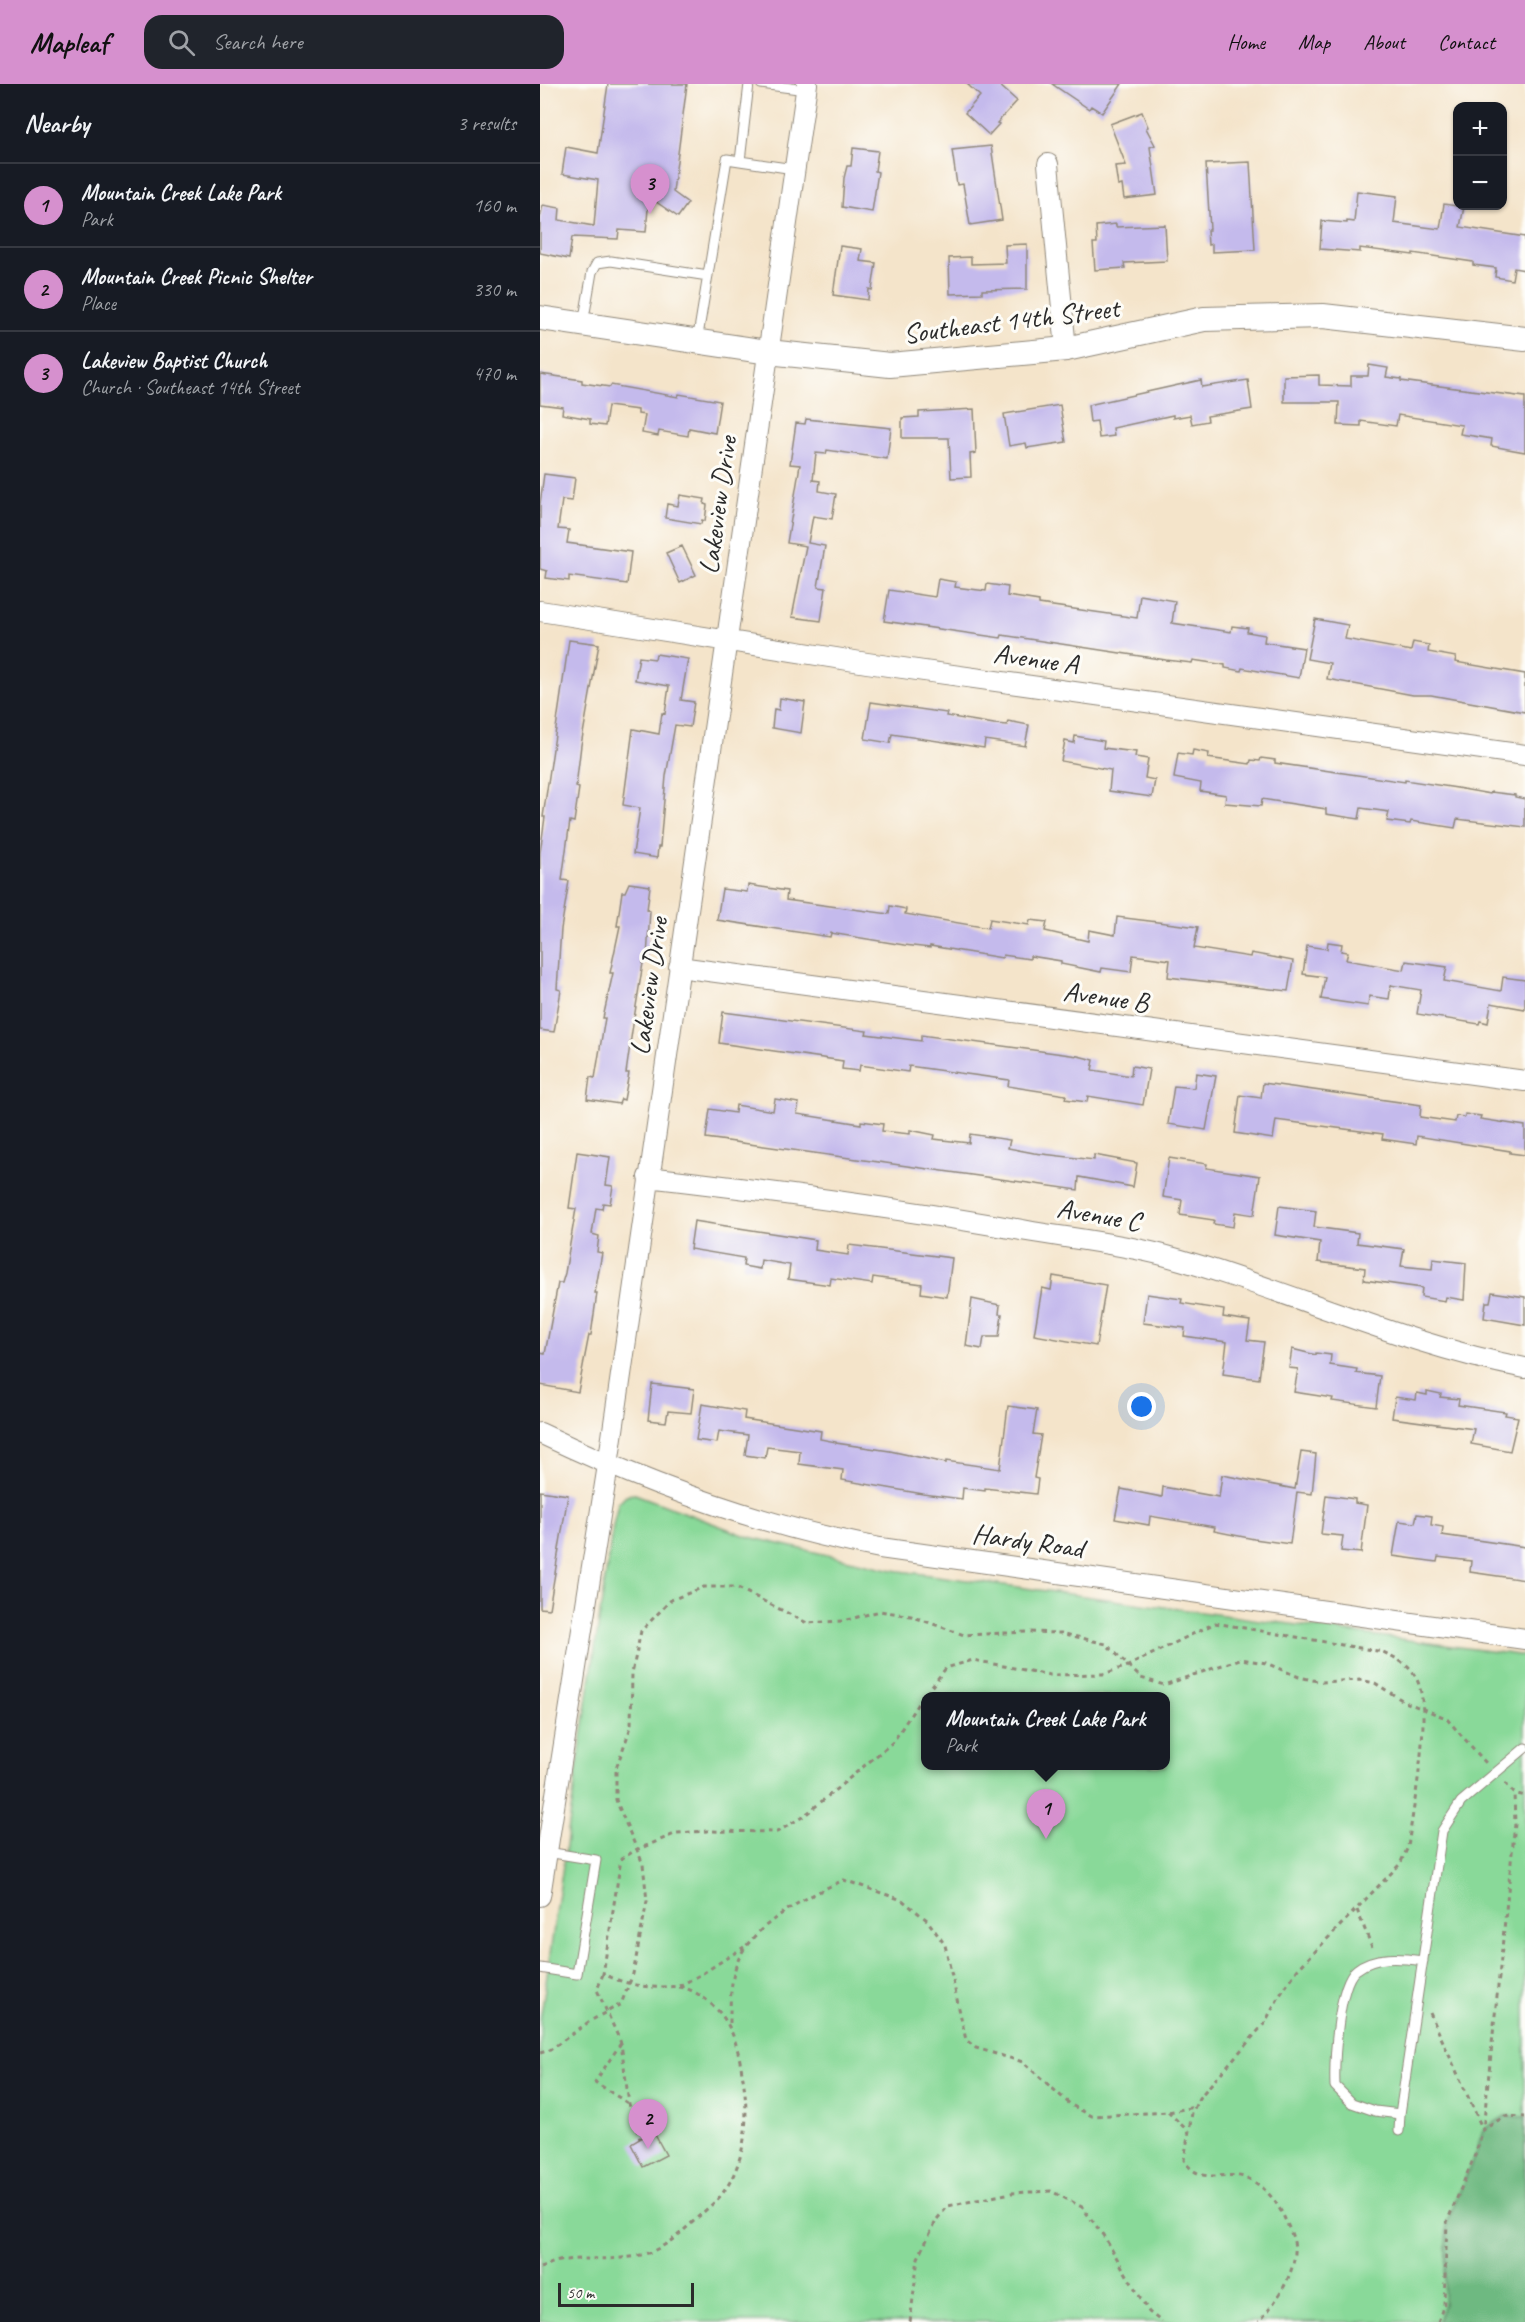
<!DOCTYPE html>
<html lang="en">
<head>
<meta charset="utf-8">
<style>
	body { margin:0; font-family:Caveat,sans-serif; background:#20242c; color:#f1f3f6 }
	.controls { position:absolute; right:18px; top:18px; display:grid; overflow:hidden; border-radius:12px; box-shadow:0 2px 4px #0004 }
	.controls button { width:54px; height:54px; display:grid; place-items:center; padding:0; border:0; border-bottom:2px solid #363941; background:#171b24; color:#f1f3f6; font:30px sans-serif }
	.scale { position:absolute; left:18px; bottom:15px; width:136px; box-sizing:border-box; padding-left:6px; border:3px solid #2b2b2b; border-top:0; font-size:16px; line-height:21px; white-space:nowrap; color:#2b2b2b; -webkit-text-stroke:4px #fdfcf7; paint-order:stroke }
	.you { position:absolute; left:602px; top:1323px; width:21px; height:21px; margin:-15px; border:4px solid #fff; border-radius:50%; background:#1a73e8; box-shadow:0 0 0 9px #1a73e833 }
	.badge { display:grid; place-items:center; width:39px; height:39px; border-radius:50%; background:#d690ce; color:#111; font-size:20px; font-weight:700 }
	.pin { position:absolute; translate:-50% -50px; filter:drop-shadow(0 2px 3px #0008) }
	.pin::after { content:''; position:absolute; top:32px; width:21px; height:18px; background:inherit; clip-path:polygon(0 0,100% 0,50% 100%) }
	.popup { position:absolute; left:381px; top:1608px; width:249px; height:78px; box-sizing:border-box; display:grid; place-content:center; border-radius:12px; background:#171b24; filter:drop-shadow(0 2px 4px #0005); font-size:20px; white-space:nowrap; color:#9ea1a6 }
	.popup b { font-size:22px; color:#f1f3f6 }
	.popup::after { content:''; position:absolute; left:50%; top:100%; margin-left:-12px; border:12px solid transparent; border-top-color:#171b24 }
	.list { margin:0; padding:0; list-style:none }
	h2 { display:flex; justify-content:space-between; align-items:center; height:78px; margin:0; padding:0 24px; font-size:26px }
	h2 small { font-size:20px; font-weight:400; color:#9ea1a6 }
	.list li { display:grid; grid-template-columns:39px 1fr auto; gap:18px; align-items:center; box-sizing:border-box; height:84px; padding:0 24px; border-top:2px solid #363941 }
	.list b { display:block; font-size:22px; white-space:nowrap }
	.list p { margin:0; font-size:20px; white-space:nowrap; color:#9ea1a6 }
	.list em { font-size:20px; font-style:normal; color:#9ea1a6 }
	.icon { flex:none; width:33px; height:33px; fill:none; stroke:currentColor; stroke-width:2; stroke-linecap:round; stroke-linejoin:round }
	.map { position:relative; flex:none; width:985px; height:2238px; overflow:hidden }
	header { display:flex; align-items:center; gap:36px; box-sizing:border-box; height:84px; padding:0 30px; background:#d690ce; color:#111 }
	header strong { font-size:28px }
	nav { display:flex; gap:33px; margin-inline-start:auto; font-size:21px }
	.search { width:420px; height:54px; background:#20242c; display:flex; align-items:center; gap:15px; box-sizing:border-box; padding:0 21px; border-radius:18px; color:#9ea1a6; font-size:22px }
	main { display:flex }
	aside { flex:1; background:#171b24 }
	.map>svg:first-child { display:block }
	.green { fill:#89d999; stroke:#5a8262; stroke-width:1.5; fill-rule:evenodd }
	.forest { fill:#6eb981; stroke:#4c7256; stroke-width:1.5 }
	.building { fill:#c4baec }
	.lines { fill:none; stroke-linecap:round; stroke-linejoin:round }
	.service-casing { stroke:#90887a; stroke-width:11 }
	.minor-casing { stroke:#90887a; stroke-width:22 }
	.tertiary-casing { stroke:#90887a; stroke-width:26 }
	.path { stroke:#90887a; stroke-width:3; stroke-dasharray:4.5 4.5; stroke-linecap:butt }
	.service { stroke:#fff; stroke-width:9 }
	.minor { stroke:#fff; stroke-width:20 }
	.tertiary { stroke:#fff; stroke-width:24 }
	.labels { text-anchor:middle; stroke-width:6; stroke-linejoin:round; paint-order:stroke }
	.street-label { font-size:28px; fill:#2b2b2b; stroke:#fdfcf7 }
</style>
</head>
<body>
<header>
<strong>Mapleaf</strong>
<div class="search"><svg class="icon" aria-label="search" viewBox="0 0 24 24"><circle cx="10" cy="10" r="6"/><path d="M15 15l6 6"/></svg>Search here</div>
<nav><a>Home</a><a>Map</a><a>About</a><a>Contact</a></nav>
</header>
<main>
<aside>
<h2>Nearby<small>3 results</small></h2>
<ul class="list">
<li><span class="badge">1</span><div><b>Mountain Creek Lake Park</b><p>Park</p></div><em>160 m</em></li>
<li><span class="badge">2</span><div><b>Mountain Creek Picnic Shelter</b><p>Place</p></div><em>330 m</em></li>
<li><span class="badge">3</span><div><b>Lakeview Baptist Church</b><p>Church · Southeast 14th Street</p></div><em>470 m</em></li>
</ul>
</aside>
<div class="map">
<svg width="985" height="2238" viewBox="0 0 985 2238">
	<rect width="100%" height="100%" fill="#fdfcf7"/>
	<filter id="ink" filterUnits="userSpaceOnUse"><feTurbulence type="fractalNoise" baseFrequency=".0167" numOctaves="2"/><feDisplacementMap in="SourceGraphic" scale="12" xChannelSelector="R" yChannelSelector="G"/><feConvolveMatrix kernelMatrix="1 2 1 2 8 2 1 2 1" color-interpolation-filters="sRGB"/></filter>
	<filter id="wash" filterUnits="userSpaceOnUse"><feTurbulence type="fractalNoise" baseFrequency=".008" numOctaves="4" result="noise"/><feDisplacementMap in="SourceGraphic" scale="24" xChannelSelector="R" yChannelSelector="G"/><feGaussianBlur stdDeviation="1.35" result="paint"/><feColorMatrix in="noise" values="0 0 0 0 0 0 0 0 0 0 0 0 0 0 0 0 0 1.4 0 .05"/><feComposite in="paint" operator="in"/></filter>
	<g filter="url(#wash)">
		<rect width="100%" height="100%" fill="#f4e4ca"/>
		<path class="green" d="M95,1410l114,43 144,33 632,86v666h-985v-300l73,-496 5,-23 8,-8zM386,1612h240v70h-240z"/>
		<path class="forest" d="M965,2032l20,1v205h-87l6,-18 3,-82 28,-67 8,-25z"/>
		<g id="blocks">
			<path class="building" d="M68,0h79l-14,108 15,11 -10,14 -29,-20 -3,35 -27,-2 -1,9 -46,-2 -3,22 -29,-6v-35l3,-13 17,3 -1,12 35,6 4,-46 -36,-6 4,-27 32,6z
				M427,0h31l19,17 -20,22 2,1 -10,11 -24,-22 15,-17z
				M512,0h70l-20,29 -11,-7 -2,3z
				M602,28l6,15 -2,1 9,17 -5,2 7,48 -33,4 -2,-14 -4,1 -3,-20 11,-1 -16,-41z
				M451,62l11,74 -32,5 -7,-41 -6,1 -5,-35z
				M313,64l25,3 -3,20 3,1 -6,40 -30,-5 2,-29 3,-12h4z
				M710,78l5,88 -43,2v-8l-4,1 -1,-15h3l-4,-66z
				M817,107l40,5 -3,27 46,6 4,-25 20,3 -4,20 65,10v33l-11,-2 -2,12 -17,-3 1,-9 -23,-3v-3l-60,-9v2l-53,-7v4l-40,-3 2,-28 25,2v-2l7,1z
				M576,140v3l49,-2 2,36 -43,2 1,5 -30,2 -2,-27h4l-1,-17z
				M487,160v45l-45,1v3l-32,1 -1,-36 22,-1v7l35,-1 -1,-18z
				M300,162l22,3 -2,12 16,2 -4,27 -3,-1 -1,11 -35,-5z
				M829,281l19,3 -2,9 15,2v2l124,16v55l-34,-6 1,-7 -32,-5 2,-9 -64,-10 -2,11 -35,-5v5l-23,-1 1,-23h-55v-26l35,-1v10l32,1v-10h17z
				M0,290l42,6v3l28,4 1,-2 67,12 1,-3 41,7 -5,32 -26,-5 -1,8 -29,-5 -1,5 -16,-3 3,-18 -7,-1v-4l-30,-4 -3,20 -15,-2v-5l-28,-5 1,-7 -23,-3z
				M661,296l1,7 46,-7 4,29 -45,7 1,5 -16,3 -2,-9 -17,3v-3l-60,13 1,8 -15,2 -2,-17 -7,1 -2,-17z
				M520,321l6,37 -39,6 -1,-5 -17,3 -5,-32z
				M434,325l2,44 -6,1 1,23 -20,1 -2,-40h-47v-20l17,-1v-5z
				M266,335l85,9 -4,31 -60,-9 -1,4 -10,-1 -3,27 7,1 -1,10 17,3 -4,25 -19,-3 -5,27 17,3 -7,41 8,1 -5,33 -29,-4 14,-71 -19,-3 13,-78 -10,-1 6,-41 9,1z
				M4,390l31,4 -3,23 -10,-1 -4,29 11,1 -2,13 64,9 -4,32 -58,-8v5l-23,-3 1,-7 -7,-2v-65z
				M140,411l25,4 -1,5 3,1 -2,16 -3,-1 -1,4 -36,-6 2,-14 11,2z
				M142,462l14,29 -16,8 -14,-30z
				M398,495l18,3 -1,5 31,4 1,-7 21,3 -1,9 32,5v3l98,14 3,-23 35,6 -3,22 59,9 1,-6 16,2 -1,4 18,3 -1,7 40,6 -5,30 -57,-10 -1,3 -16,-3v-3l-32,-5 -1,3 -26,-3 -164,-25 -1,3 -117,-17 5,-31 46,7z
				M775,535l33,6 -3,14 66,12 2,-9 16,3 -1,7 28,5 -1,5 70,12v38l-94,-17h-18l-86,-16 3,-16 -23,-4z
				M29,556l30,4 -18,101 -5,42 3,1 -5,34 -4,-1 -8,59 7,1 -8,48 -4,60 4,1 -7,42 -14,-2v-177l5,-36h-2z
				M116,570l32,5 -7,41 13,2 -4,25 -15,-2 -9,51 -6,71h-2l-1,11 -24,-4 7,-46 -17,-3 10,-76 26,5 3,-21 3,1 4,-28 -34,-6 4,-23 16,2z
				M240,614l25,4 -4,31 -29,-5 2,-19 5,1z
				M331,618l76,11 -1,3 48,8 13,1 1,-4 21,4 -4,21 -40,-6 -1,8 -92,-14 -2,9 -25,-4z
				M535,652l29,5 -1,7 33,4 -1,5 13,2 -3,19 10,2 -3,17 -43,-6 2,-21 -50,-9 4,-20 9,2z
				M653,666l16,3 -1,5 42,6 1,-4 9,1 1,-3 14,2v3l130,19v-2l52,8 33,6 1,-2 24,3v2l10,2v28l-68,-8 -2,9 -44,-7 -1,3 -23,-3 2,-9 -28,-4 -2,11 -33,-5v-5l-64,-10 -1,7 -36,-3 1,-8 -26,-4 1,-8 -27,-5 4,-25 14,2z
				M89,799l21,3 -3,24 3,1 -3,46h-3l-12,74 -6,42h3l-5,27 -3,-1 -2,5 -32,-5 3,-22 5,1 10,-60h-2l10,-45h-3l10,-47h-3l5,-34h3z
				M208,801l39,6 -1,9 103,14 1,-8 16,3 -1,5 83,14 2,-9 39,6 1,-5 17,2 -2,9 43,10 1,-11 26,5 2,-18 81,10 -4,21 56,9 1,-4 42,8 -5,30 -120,-14 2,-17 -37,-5 -2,17 -29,-4 -1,4 -40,-8v-3l-31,-5v3l-27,-4 -1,3 -72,-12v2l-26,-3 -73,-12 -1,4 -113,-17 5,-31 25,3z
				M788,858l14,2 -1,7 7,1 -2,8 58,10 2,-9 41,6 -3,14 57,10 2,-14 22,3v29l-34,-6 -3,20 -8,-2 -1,3 -62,-10 4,-24 -30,-5 -2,14 -20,-3 -1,10 -47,-7 4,-22 -22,-3 4,-28 20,3z
				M183,928l144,19 -1,3 55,7v-6l157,21 16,4 -2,10 39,6 1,-10 17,3 -6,36 -55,-9 -1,6 -22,-3 1,-4 -58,-9 1,-6 -100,-14 -1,6 -48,-7 -1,6 -17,-2 1,-8 -124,-18z
				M656,989l20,3 -10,54 -38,-6 6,-38 20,2z
				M723,999l158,22 -1,12 35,5 1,-6 9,1v-3l16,2 -1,3 45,7v29l-15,-2v-2l-93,-15 -1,8 -34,-5 1,-5 -107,-14 -3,19 -38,-6 5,-38 21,3z
				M235,1015l24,4 -2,11 64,10v-3l22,3 -1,7 28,3v-4l25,5 -1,4 35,4 1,-9 40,6 -2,8 26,5 60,7v-5l43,8 -4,24 -54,-10 -1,13 -372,-52 4,-29 25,4 1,-8 37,6z
				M37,1068l33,5 -4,28 7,1 -3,18 -7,-1 -1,6 -6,-1 -4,26 7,2 -2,16 5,1 -7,40h2l-6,42h-2l-11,57 -38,-7v-32l5,1 13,-71h4l3,-10 11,-64 -7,-1z
				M629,1074l38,6 -1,4 54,8 -6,39 -19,-3 -2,15 -20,-3 1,-4 -34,-5 2,-15 -19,-3z
				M739,1122l37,5 -2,16 44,6 -1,10 47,6 -3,17 31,3 1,-10 33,4 -2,37 -18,-3 -1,4 -24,-4 1,-9 -58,-8 1,-12 -47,-6 2,-20 -45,-7z
				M154,1137l122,19 -1,10 33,5 1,-10 103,13 -5,39 -26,-4 1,-9 -49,-7 -1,7 -41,-6 -1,7 -42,-6 2,-14 -29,-5 -1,9 -17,-3 1,-8 -54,-9z
				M513,1192l53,9 -10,61 -62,-11 8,-47 9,2z
				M952,1208l33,5v28l-41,-7 2,-16h4z
				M607,1210l35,5 -1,4 43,7 -1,7 27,4 -3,19 17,2 -5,37 -36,-5 4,-32 -43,-6 1,-8 -42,-5z
				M432,1215l28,6 -1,9h3l-3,23h-15l-2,12 -16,-3z
				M752,1265l24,6v-2l15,2 -1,10 27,4 -1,4 24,3 -4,31 -44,-6 1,-3 -39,-6 4,-23 -9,-1z
				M112,1300l42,5 -3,24 -23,-2 -2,11 -18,-2z
				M887,1307l14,3 -1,3 19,2 -1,6 48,7 -1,3 13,2 -8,34 -39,-7 3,-15 -82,-11 3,-21 21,3 1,-7 10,2z
				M162,1320l43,7 -1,8 77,12 -1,8 16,3v1l54,8 56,12v-2l54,8 8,-63 29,4 -4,24 8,1 -7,43 4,1 -2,15 -51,-6v3l-22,-3 -1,11 -39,-5 -81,-14 1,-10 -44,-6 1,-13 -33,-4 -2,11 -20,-3 3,-20 -29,-4 -2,12 -21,-3z
				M761,1368l15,2 -4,40 -15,-2 -7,52 -36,-5 -40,-8 1,-4 -65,-11 -1,9 -34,-6 6,-30 41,8 1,-10 56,10 3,-22 73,14z
				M0,1407l28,4 -19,114 -9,-1z
				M786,1411l29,4v4l12,2 -6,48 -20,-2 2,-15 -22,-2z
				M877,1430l15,2 -1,9 12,2 -1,8 83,12v33l-55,-8 1,-11 -33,-4 -1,5 -44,-6 6,-35 16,2z
				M113,2047l13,24 -23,12 -12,-23z"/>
		</g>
	</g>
	<g filter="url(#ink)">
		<use href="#blocks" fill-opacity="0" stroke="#90887a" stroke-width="1.5"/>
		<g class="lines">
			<defs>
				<path id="service" d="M221,0l45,6
					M200,77l54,8
					M43,240l9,-52 5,-9 14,-2 97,15
					M157,258l30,-183 13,2 9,-77
					M883,1877c-22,-3 -49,-6 -67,9 -18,14 -22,93 -21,116l17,17 23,8 25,3 42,-283 19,-29 64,-54
					M0,1884l37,6 19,-114 -49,-8
					M859,2047l1,-17"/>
				<path id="minor" d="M508,80l18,185
					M0,527l327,52 658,92
					M139,883l846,114
					M108,1093c129,15 258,32 385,55 43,7 88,12 130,23 122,33 237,89 362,113
					M0,1349c109,52 221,93 340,115l645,91
					M0,1812l68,-431 199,-1381"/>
				<path id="tertiary" d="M0,234l228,34 122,13 176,-16 138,-30 119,-3 202,23"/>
			</defs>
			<use href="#service" class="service-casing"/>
			<use href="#minor" class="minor-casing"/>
			<use href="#tertiary" class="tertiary-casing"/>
			<path class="path" d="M965,1699l9,10 11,3
				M817,1826l15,37
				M63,1890l-6,16 24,53 8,61 11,35
				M139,1902l21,-11 44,-28
				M890,1929l53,117 32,-306 -1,-31
				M190,1939c0,-19 0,-41 7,-60 13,-37 72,-68 107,-83l58,20 25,20 18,25 21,95 10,8 47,14 48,43 21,11 76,-4 27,-5
				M81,1959l-26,39 34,22
				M0,1969l10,-3 40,-29 31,-17 12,-30 14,-73 -4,-37 -27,-64v-32l15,-41 1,-54 9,-42 30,-31 33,-13h32l71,36 36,-2 37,-10 31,5 53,19 63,-3 34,1 45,11 35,34 23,7 76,-26 26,4 33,14 23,5 38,-2 15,3 30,19 41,16 40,45
				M628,2028l20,19
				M0,2184c8,-3 17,-8 26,-8 27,-3 55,2 82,-7 19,-7 33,-20 48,-34 8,-8 19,-16 26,-25 23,-30 27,-72 22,-109 -6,-40 -11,-70 -48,-92 -17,-10 -27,-5 -45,-6 -16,-1 -33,-6 -48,-13l18,-115 15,-9 41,-17 30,-2 70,1 27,-16 89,-74 24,-37 29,-37 27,-8 77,15 53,-1 25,-8 87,-43 168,29c16,7 31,16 36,33 12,37 -6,121 -11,162l-8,17 -102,105 -18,26 -16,29 -65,74 -7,15 -8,47c18,29 43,7 67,20 15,8 26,22 33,37 5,11 12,24 11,36 -3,26 -19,49 -36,69
				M370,2238l8,-64 19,-39 11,-13 63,-13 40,-2 31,16 21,28 46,77 13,10
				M898,2238l6,-18 3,-82 28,-67 8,-25 22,-14 20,1"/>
			<use href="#service" class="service"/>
			<use href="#minor" class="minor"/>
			<use href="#tertiary" class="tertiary"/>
		</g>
	</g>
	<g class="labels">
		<g class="street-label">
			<text transform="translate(471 236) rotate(-7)" y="10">Southeast 14th Street</text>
			<text transform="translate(177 421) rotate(-82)" y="10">Lakeview Drive</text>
			<text transform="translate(496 574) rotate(8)" y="10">Avenue A</text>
			<text transform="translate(108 902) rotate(-82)" y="10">Lakeview Drive</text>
			<text transform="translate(566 912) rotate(8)" y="10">Avenue B</text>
			<text transform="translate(559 1130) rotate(10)" y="10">Avenue C</text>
			<text transform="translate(488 1456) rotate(8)" y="10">Hardy Road</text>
		</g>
	</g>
</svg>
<div class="controls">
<button>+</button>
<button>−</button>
</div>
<div class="scale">50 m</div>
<div class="you"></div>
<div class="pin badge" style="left:506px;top:1755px">1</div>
<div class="popup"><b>Mountain Creek Lake Park</b>Park</div>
<div class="pin badge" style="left:108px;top:2065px">2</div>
<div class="pin badge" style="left:110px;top:130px">3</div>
</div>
</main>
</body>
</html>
